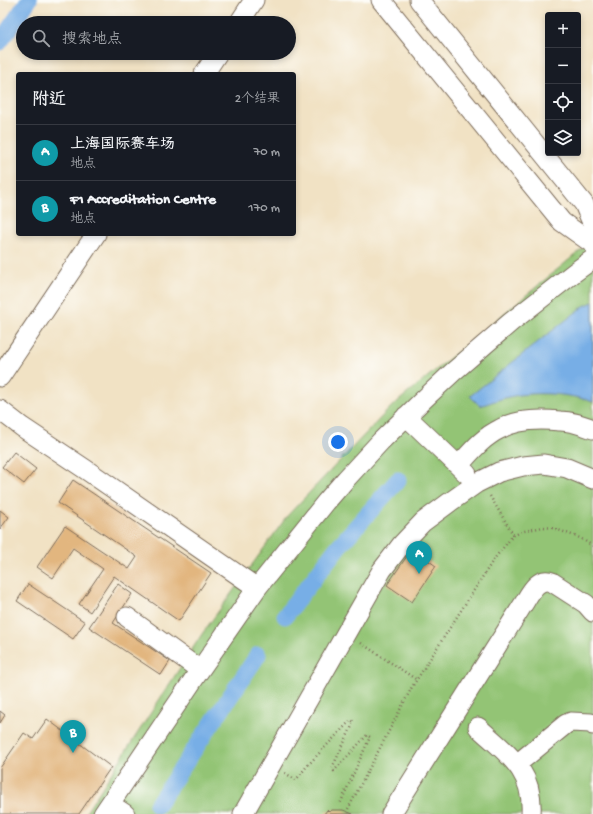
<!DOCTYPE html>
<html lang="zh">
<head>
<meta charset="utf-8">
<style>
	body { margin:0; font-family:"Gochi Hand","LXGW WenKai TC",sans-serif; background:#20242c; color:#f1f3f6 }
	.controls { position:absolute; right:12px; top:12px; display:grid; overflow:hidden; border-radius:4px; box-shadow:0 2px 6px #0003 }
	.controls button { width:36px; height:36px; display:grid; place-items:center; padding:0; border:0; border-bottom:1px solid #363941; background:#171b24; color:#f1f3f6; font:20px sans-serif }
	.you { position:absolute; left:338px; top:442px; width:14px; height:14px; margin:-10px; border:3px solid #fff; border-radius:50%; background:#1a73e8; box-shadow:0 0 0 6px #1a73e833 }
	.badge { display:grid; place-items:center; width:26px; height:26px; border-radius:50%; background:#8c9099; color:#fff; font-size:13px; font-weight:700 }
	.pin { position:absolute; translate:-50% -33px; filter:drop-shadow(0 1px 2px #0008) }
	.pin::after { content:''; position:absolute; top:21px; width:14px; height:12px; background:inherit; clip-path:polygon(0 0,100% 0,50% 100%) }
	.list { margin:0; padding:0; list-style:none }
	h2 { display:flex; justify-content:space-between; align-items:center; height:52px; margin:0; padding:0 16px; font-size:17px }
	h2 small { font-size:13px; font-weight:400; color:#9ea1a6 }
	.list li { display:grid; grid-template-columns:26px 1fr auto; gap:12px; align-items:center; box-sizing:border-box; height:56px; padding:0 16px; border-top:1px solid #363941 }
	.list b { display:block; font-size:15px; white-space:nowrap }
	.list p { margin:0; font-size:13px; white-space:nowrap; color:#9ea1a6 }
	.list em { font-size:13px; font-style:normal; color:#9ea1a6 }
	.icon { flex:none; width:22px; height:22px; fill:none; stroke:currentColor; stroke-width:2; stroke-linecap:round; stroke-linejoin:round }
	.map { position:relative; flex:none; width:593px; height:814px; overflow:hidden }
	.search { position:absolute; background:#171b24; box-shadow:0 2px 6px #0003; left:16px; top:16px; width:280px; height:44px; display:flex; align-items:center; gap:10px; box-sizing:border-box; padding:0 14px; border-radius:22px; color:#9ea1a6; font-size:15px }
	.panel { position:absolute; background:#171b24; box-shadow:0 2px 6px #0003; left:16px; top:72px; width:280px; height:164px; border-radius:4px }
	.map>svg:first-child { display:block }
	.green { fill:#93c474; stroke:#677749 }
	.water { fill:#77aee6; stroke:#596c82 }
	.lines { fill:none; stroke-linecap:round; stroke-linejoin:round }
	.canal { stroke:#77aee6; stroke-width:17 }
	.building { fill:#e2b67f }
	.minor-casing { stroke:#7b6a58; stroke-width:21 }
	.path { stroke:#7b6a58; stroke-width:2.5; stroke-dasharray:1 3; stroke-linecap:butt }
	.minor { stroke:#fff; stroke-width:19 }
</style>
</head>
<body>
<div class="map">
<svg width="593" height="814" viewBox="0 0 593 814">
	<rect width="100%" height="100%" fill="#fdfcf7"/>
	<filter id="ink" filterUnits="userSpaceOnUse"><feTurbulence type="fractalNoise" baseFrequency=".025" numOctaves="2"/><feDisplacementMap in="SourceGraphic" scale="8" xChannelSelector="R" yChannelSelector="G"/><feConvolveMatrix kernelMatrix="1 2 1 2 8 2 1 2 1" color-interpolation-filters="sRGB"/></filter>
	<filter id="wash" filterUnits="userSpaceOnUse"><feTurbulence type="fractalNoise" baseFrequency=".012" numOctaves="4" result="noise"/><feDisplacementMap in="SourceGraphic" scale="16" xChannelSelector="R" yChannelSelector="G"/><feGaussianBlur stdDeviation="0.9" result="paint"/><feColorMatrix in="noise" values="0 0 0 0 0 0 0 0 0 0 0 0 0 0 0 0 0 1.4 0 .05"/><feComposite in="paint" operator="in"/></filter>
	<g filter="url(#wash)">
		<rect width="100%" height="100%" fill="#f1e2c4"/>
		<path class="green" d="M593,240v574h-508l117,-180 86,-119 103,-108z"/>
		<path class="water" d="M593,302v100c-23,-8 -50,-10 -74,-7 -14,2 -27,7 -39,11l-10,-10 73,-58 41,-32z"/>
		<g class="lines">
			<path class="canal" d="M0,42l29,-42
				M285,616l53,-69 60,-67
				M157,805l101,-150"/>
		</g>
		<g id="blocks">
			<path class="building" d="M14,452l22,17 -12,15 -22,-17z
				M73,480l138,93 -32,48 -65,-45 -24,36 -11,-8 24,-35 -30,-21 -20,30 -16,-11 28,-41 64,43 8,-12 -79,-54z
				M0,510l9,7 -9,12z
				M412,549l24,17 -24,36 -25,-17z
				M28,584l57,38 -12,17 -56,-38z
				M118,584l14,10 -19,29 57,38 -9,14 -72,-48z
				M0,711l5,4 -5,8z
				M47,719l64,48 -32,47h-79v-46l24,-35 9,6z
				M327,810l2,2 3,-2h11l10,4h-29z"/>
		</g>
	</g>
	<g filter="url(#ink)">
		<use href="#blocks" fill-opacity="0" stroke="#7b6a58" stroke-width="1"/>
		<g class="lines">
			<defs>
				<path id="minor" d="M381,0l181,222 31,22
					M419,0l165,204 9,21
					M239,23l15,-23
					M204,74l14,-21
					M0,377l96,-143
					M0,410l22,17 63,42 172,119
					M406,416l61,58
					M459,465c12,-13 24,-28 41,-36 17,-10 41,-10 60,-8 11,0 22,4 33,8
					M127,617l73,53
					M478,727c29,27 56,43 53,87
					M517,764l49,-40 5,-2 20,1 2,2
					M110,804l15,10
					M103,814l97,-144 57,-82 69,-86 20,-23 35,-38 40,-39 32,-30 58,-50 64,-50 18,-13
					M243,814l139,-244 20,-26 21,-22 27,-20 27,-19 22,-11 24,-6 21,-2 23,4 26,11
					M391,814l133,-211c6,-10 14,-27 28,-21l34,22 7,8"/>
			</defs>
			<use href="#minor" class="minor-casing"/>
			<path class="path" d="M490,496l24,40
				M361,643l56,37
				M285,773l11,7 11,-14 44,-46 3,2 -22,46 2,3 33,-36 3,2 -30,67
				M348,809l64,-122 82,-128 17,-21 6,-4 7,-3 19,-4 10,1 11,4 16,6 13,8"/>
			<use href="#minor" class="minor"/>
		</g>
	</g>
</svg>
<div class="controls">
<button>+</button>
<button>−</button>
<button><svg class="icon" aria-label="locate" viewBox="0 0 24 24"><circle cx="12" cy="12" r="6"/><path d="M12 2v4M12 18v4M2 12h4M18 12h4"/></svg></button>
<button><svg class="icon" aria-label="layers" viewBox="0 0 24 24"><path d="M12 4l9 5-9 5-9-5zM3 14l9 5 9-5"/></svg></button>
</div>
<div class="you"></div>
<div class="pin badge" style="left:419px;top:574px;background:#0f9aa8">A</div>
<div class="pin badge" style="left:73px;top:753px;background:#0f9aa8">B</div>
<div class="search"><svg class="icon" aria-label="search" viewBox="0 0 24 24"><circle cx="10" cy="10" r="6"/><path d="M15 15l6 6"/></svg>搜索地点</div>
<section class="panel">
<h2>附近<small>2个结果</small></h2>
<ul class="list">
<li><span class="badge" style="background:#0f9aa8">A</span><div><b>上海国际赛车场</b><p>地点</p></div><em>70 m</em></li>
<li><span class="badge" style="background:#0f9aa8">B</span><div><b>F1 Accreditation Centre</b><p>地点</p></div><em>170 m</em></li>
</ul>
</section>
</div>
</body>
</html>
